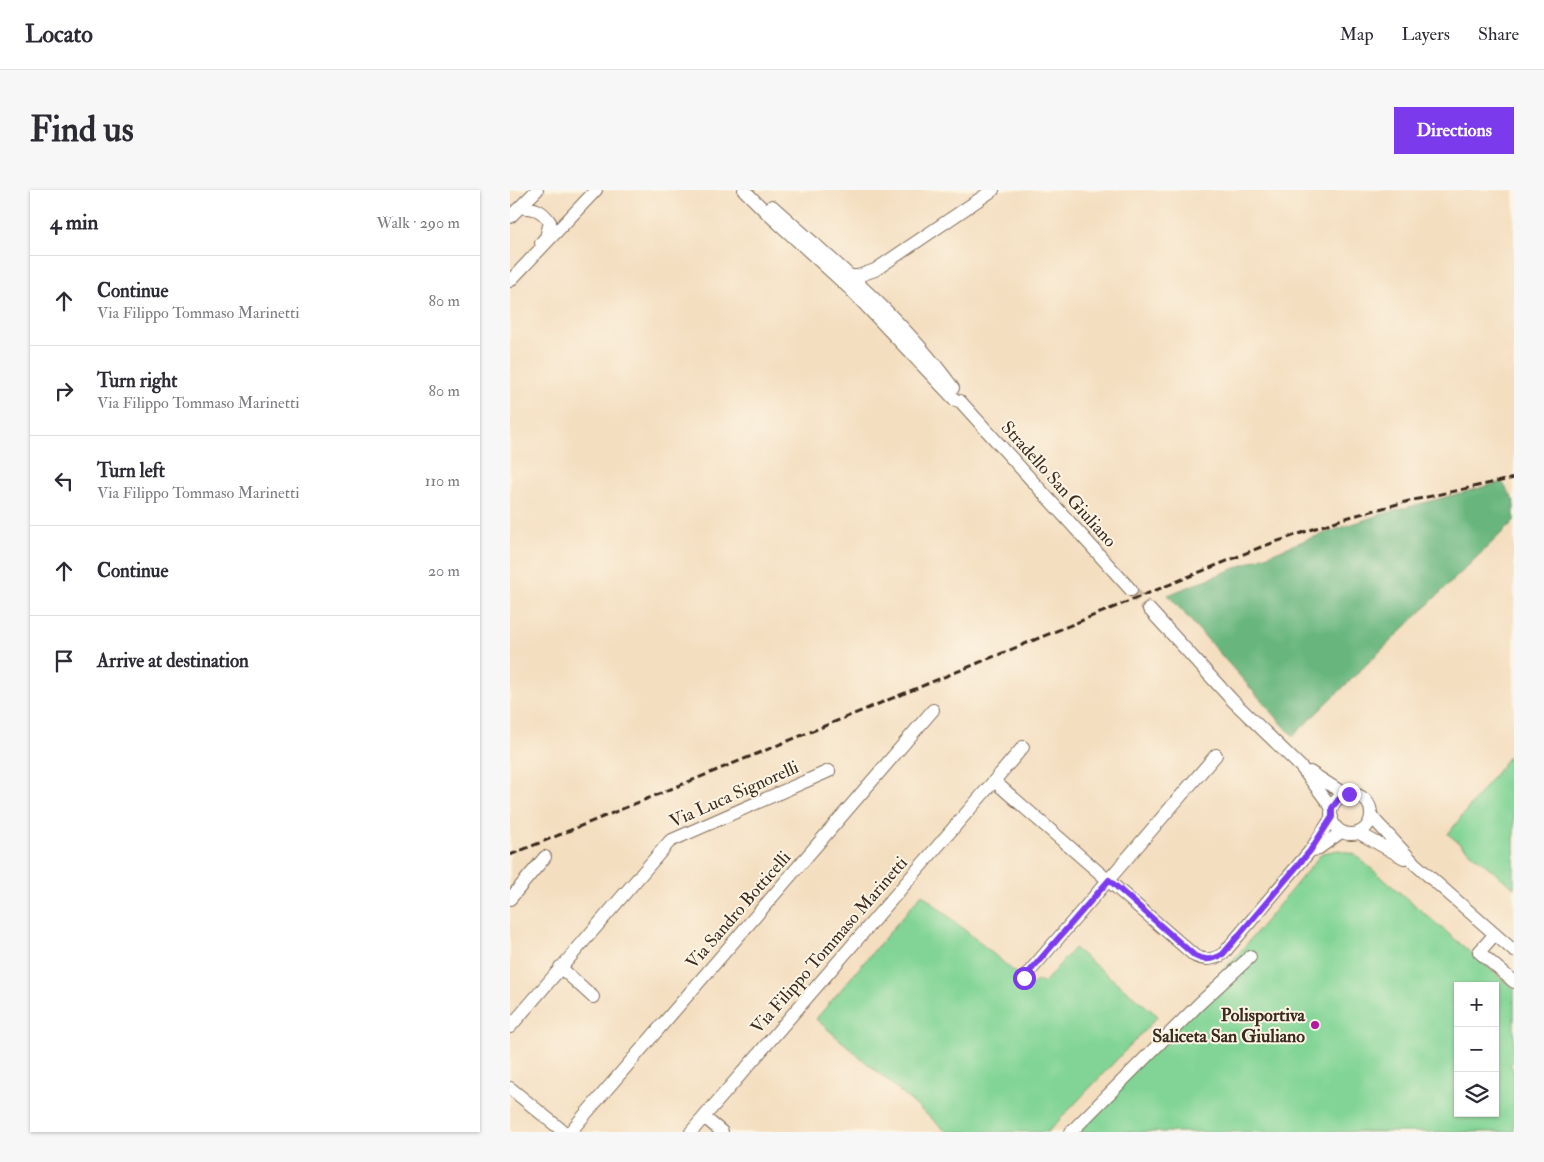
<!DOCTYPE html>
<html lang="en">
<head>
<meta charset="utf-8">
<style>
	body { margin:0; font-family:"IM FELL Double Pica",serif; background:#f7f7f7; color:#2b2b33 }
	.controls { position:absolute; right:15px; bottom:15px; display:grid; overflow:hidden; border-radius:0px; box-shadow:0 1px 4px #0004 }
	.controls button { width:45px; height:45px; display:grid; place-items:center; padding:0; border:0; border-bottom:1px solid #e1e1e2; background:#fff; color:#2b2b33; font:25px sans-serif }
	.stop { position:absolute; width:15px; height:15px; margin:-11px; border:4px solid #7c3aed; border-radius:50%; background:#fff }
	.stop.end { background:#7c3aed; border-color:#fff; box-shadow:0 1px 5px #0008 }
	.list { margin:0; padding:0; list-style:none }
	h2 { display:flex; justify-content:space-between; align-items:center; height:65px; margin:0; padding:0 20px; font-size:21px }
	h2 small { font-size:16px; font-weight:400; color:#7c7c81 }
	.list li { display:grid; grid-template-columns:32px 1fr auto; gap:15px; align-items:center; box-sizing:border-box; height:90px; padding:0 20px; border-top:1px solid #e1e1e2 }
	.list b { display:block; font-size:19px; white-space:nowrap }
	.list p { margin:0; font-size:16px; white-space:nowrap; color:#7c7c81 }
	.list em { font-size:16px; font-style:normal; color:#7c7c81 }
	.icon { flex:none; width:28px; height:28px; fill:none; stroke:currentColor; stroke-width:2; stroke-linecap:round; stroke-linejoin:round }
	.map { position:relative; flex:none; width:1004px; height:942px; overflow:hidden; border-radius:0px }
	header { display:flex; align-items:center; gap:30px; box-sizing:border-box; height:70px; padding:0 25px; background:#fff; border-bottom:1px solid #e1e1e2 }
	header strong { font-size:24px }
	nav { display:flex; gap:28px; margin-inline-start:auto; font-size:18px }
	.intro { display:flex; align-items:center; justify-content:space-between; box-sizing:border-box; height:120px; padding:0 30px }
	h1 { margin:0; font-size:35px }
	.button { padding:12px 22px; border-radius:0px; background:#7c3aed; color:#fff; font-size:18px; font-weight:700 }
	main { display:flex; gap:30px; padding:0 30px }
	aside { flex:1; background:#fff; border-radius:0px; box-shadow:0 1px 4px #0004 }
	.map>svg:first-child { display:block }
	.green { fill:#81d495; stroke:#5e7f5a; fill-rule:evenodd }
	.forest { fill:#68b67e; stroke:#52704e }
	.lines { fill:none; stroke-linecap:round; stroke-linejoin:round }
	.minor-tunnel { stroke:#cfbaa0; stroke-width:12; stroke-dasharray:12 6; stroke-linecap:butt }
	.minor-casing { stroke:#7c6957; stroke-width:14 }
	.minor { stroke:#fff; stroke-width:12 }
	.rail { stroke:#3b2a1e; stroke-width:3; stroke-dasharray:8 4; stroke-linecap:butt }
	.route { stroke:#7c3aed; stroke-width:6 }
	.poi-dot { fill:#b5179e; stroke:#fcf5e5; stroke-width:2 }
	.labels { text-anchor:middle; stroke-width:4; stroke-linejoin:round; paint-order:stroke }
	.street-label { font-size:18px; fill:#3b2a1e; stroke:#fcf5e5 }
	.poi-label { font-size:18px; font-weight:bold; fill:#3b2a1e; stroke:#fcf5e5; text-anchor:end }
</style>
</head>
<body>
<header>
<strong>Locato</strong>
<nav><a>Map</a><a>Layers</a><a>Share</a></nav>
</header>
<div class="intro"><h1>Find us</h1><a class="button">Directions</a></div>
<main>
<aside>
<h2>4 min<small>Walk · 290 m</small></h2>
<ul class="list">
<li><svg class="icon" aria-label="ahead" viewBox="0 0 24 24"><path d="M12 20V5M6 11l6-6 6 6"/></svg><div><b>Continue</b><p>Via Filippo Tommaso Marinetti</p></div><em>80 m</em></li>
<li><svg class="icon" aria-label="right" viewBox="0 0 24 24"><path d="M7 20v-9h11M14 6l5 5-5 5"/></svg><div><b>Turn right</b><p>Via Filippo Tommaso Marinetti</p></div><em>80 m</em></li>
<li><svg class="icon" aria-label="left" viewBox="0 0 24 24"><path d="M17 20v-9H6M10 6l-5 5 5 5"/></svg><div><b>Turn left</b><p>Via Filippo Tommaso Marinetti</p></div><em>110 m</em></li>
<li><svg class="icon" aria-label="ahead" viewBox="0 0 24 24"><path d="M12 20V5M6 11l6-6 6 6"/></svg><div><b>Continue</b></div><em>20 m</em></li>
<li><svg class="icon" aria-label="arrive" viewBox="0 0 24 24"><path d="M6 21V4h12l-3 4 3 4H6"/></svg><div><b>Arrive at destination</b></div></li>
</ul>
</aside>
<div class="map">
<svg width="1004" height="942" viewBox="0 0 1004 942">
	<rect width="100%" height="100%" fill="#fcf5e5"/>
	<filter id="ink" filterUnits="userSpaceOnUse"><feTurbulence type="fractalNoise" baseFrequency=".02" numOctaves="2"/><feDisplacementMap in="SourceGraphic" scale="10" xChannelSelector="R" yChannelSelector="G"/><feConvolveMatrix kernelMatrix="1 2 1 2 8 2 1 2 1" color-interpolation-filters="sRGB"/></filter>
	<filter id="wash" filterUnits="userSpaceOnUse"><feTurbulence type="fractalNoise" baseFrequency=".0096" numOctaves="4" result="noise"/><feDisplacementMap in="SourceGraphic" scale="20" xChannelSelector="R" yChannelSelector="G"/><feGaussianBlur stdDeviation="1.12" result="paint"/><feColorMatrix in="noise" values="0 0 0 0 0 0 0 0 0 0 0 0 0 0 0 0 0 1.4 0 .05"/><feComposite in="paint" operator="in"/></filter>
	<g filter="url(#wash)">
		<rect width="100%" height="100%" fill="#f4dec0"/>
		<path class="green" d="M1004,560v138l-66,-54z
			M829,660l15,4 160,135v71l-4,5 4,5v62h-439l165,-180 82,-99zM948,796h37v127h-37z
			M412,704l107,90h4l6,-4 5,3 30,-35 84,68 -110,116h-101l-131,-113z"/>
		<path class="forest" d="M992,292l12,19v20l-221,215 -125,-141 140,-56 71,-24z"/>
	</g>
	<g filter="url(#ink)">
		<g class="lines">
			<path class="minor-tunnel" d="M621,400l18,19"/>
			<defs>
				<path id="minor" d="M234,0l21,21 84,77 106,112 5,1 171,189
					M262,16c64,57 131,113 181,182
					M9,18c15,-1 23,2 31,14l-4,15 -5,6
					M0,27l27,-27
					M336,86h12l17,-6 118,-80
					M0,91l86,-91
					M639,419l83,91 69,67 31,41
					M800,582l36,23
					M484,591l29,-34
					M821 624a20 20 0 1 1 40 0a20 20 0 1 1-40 0Z
					M861,626l44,48 99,87
					M849,643l45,25
					M800,661l9,-3 22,-16
					M0,709l35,-42
					M985,744l-16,18 35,30
					M50,777l33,30
					M514,788l192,-223
					M0,837l160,-186 159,-70
					M0,898l54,44
					M194,927l18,15
					M60,942l363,-422
					M181,942l303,-351 201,175c10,5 18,4 28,-2l87,-103 22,-34
					M561,942l128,-128 51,-47"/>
			</defs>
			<use href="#minor" class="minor-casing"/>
			<use href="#minor" class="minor"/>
			<path class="rail" d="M0,665l751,-308 81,-28 67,-18 105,-23"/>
		</g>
	</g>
	<g class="lines" filter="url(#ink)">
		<path class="route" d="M514,788l85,-98 86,76c10,5 18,4 28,-2l87,-103 22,-34v-9l6,-8 11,-6"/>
	</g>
	<circle class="poi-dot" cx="805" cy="835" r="5"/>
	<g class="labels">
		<g class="street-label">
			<text transform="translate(549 294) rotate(48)" y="6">Stradello San Giuliano</text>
			<text transform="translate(224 604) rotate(-24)" y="6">Via Luca Signorelli</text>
			<text transform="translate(228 720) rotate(-49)" y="6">Via Sandro Botticelli</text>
			<text transform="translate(319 755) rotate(-49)" y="6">Via Filippo Tommaso Marinetti</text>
		</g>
		<g class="poi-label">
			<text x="795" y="831">Polisportiva<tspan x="795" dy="21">Saliceta San Giuliano</tspan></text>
		</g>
	</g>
</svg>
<div class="controls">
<button>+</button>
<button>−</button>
<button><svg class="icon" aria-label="layers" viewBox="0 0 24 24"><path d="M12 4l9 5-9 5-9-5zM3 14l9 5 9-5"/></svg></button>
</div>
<div class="stop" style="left:514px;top:788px"></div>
<div class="stop end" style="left:839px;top:604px"></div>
</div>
</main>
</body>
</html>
